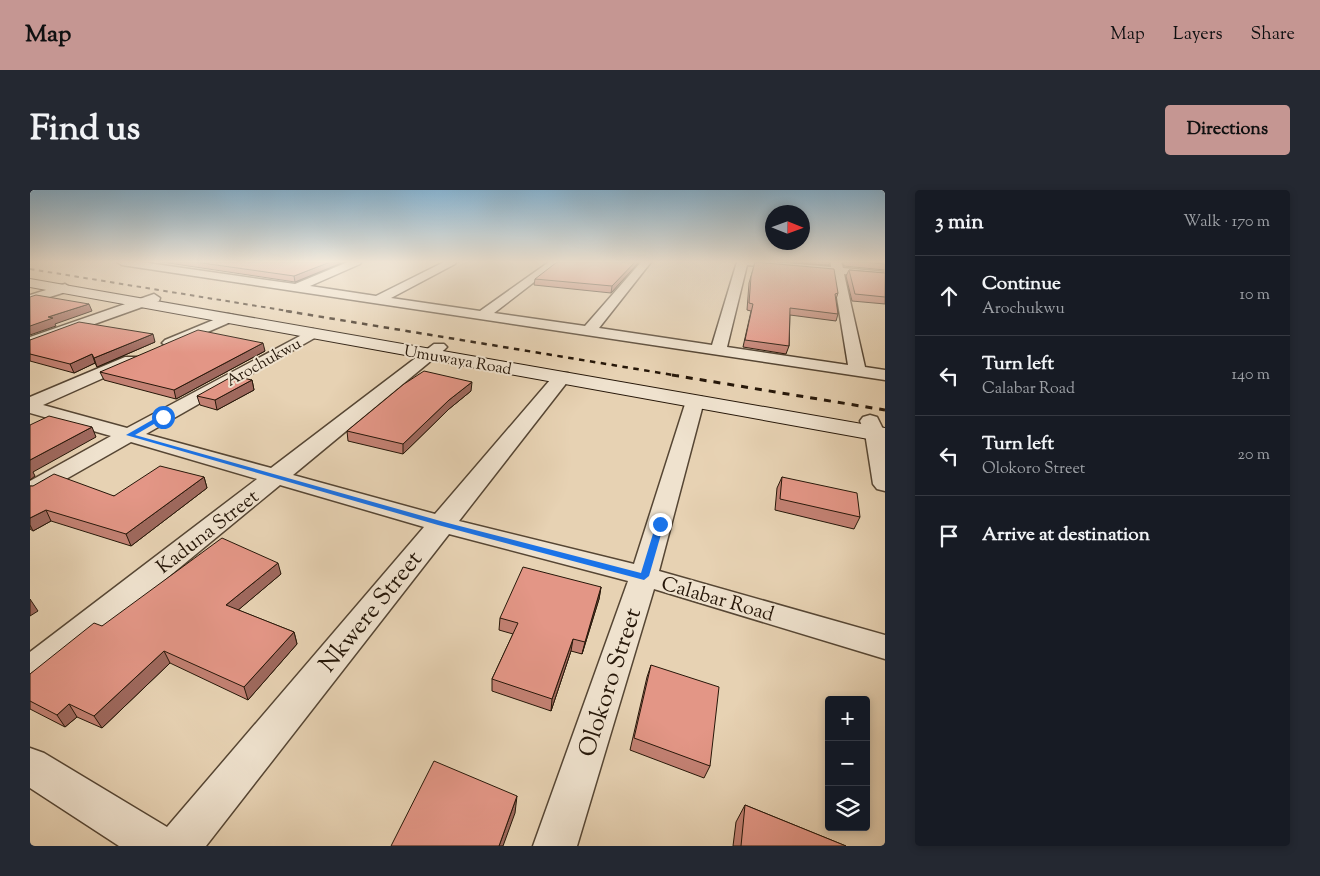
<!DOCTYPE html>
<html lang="en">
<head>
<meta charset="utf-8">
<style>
	body { margin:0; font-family:"Sorts Mill Goudy",serif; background:#242831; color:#f1f3f6 }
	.controls { position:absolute; right:15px; bottom:15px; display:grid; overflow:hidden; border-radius:5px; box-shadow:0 2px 8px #0003 }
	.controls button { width:45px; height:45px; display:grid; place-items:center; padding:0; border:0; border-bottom:1px solid #363941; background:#171b24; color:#f1f3f6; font:25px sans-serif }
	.compass { position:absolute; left:735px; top:15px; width:45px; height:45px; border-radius:50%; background:#171b24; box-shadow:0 2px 8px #0003; rotate:91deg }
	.stop { position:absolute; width:15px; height:15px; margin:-11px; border:4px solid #1a73e8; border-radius:50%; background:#fff }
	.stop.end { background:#1a73e8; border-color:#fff; box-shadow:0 1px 5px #0008 }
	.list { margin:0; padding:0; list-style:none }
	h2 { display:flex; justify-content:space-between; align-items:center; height:65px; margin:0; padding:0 20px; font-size:21px }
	h2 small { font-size:16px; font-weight:400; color:#9ea1a6 }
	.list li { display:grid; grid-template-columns:32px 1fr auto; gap:15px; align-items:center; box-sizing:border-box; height:80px; padding:0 20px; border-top:1px solid #363941 }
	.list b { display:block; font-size:19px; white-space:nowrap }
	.list p { margin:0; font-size:16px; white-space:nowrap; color:#9ea1a6 }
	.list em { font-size:16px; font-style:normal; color:#9ea1a6 }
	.icon { flex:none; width:28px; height:28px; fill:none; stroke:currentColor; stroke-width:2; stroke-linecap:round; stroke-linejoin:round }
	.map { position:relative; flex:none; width:855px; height:656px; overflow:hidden; border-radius:5px }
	header { display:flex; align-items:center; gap:30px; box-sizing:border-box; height:70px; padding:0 25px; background:#c59692; color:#111 }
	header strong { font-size:24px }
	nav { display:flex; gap:28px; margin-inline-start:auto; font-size:18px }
	.intro { display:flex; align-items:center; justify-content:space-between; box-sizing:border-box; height:120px; padding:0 30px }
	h1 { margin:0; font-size:35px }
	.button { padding:12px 22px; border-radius:5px; background:#c59692; color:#111; font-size:18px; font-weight:700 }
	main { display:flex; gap:30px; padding:0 30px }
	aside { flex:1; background:#171b24; border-radius:5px; box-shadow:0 2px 8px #0003 }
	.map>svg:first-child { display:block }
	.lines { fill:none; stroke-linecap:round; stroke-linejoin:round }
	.street-casing { stroke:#564634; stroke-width:3 }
	.secondary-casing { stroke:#261709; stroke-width:2 }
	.street { fill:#efe2ce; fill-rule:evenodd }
	.secondary { fill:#efe2ce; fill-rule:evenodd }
	.rail-far2 { stroke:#261709; stroke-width:2; stroke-dasharray:4.5 4.5; stroke-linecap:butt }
	.rail-far1 { stroke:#261709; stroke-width:2.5; stroke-dasharray:5.5 5.5; stroke-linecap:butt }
	.rail { stroke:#261709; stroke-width:3; stroke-dasharray:7 7; stroke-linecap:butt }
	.wall { fill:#c38173; stroke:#261709 }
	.shaded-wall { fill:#9f695e; stroke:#261709 }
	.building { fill:#e39686; stroke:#261709 }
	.route { fill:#1a73e8 }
	.labels { text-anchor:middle; stroke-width:4; stroke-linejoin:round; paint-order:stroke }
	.far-street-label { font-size:16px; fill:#261709; stroke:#efe2ce }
	.street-label { font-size:20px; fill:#261709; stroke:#efe2ce }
	.near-street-label { font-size:24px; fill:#261709; stroke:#efe2ce }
</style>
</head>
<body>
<header>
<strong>Map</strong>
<nav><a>Map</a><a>Layers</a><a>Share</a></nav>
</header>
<div class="intro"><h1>Find us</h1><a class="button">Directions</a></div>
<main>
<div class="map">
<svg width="855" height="656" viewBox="0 0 855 656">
	<rect width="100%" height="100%" fill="#e7d2b3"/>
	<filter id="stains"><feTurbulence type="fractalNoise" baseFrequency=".004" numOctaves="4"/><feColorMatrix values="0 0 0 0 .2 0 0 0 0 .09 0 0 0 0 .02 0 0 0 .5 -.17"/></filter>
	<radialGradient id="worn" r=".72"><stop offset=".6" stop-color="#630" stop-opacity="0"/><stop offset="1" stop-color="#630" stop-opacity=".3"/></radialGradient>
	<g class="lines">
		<defs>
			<path id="street" d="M87,72h24l154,22 53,-22h13l-1,2 -50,22 66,10 68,-34h12l-1,2 -64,34 89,13 69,-49h11l-66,51 91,13 56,-64h10l-52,66 113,17 25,-83h41l53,5v-5h10l2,6 42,4v6l-41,-4 21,93 20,3v10l-763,-115zM717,75l86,8 15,92 -121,-18z
				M35,94l6,4 -2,3 -39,12v-8z
				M124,104l6,4 -1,3 -129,46v-10z
				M198,124l5,1 2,3 -2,3 -58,25 -5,2 -8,-5 3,-3z
				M283,139l7,4 -2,3 -172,98 125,34 163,-124h10l3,3 -3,3 -151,125 142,39 121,-141h12l3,4 -3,4 -109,140 175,43 52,-163 2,-4h14l2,4 -45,170 226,64v24l-231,-70 -77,257h-44l95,-265 -179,-47 -243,312h-87l-89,-58v-40l14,5 123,74 257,-300 -144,-42 -238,196 -12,4v-33l227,-173 -126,-37 -93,53 -8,2v-16l81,-45 -81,-23v-16l95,-40h12l2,3 -2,3 -94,42 84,23z
				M840,225l7,2 8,16v58l-8,-2 -4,-5 -8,-51 -5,-12 3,-4z"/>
			<path id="secondary" d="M0,89l855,149v14l-855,-155z"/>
		</defs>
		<use href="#street" class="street-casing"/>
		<use href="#secondary" class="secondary-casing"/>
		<use href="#street" class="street"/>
		<use href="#secondary" class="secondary"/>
		<path class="rail-far2" d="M0,79l264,43"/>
		<path class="rail-far1" d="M256,121l393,65"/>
		<path class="rail" d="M642,185l213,35"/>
	</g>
	<path class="wall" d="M132,72h182l-49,20z
		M609,72l-28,31 -77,-8 1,-6z
		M725,72l83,31 -2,6 2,15 -2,7 -46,-6 -1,31 -3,8 -43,-7 8,-36 -4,-1 2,-27z
		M747,72h53l-1,3z
		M812,72h43v8l-41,-4z
		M819,80l36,3v31l-33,-3 -6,-25z
		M0,150l125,2 -58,25 -2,-4 -21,10 -44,-12z
		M235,161l-89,48 -72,-19 -4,-8z
		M222,190l2,10 -37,20 -17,-5 -3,-9z
		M441,201l-22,18 -46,45 -55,-13 -1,-10z
		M174,287l3,11 -76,58 -80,-25 -18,10 -3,-2v-43l84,10z
		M752,287l78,40 -6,12 -79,-19 2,-22z
		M251,384l-43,36 56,22 3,12 -49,56 -78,-37 -68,65 -25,-11 -12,10 -35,-18v-35l72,-48z
		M571,397l-2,12 -17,55 -11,-3 -20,60 -59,-20v-12l21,-45 -14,-4 1,-12z
		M621,475l59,101 -6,12 -74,-28 17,-73z
		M715,615l101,41h-113l3,-24z"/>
	<path class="shaded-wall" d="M300,72h14l-49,20 -1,-6z
		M605,72h4l-28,31 1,-7z
		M59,114l3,7 -37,13 1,2 -26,9v-9l18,-9z
		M123,144l2,8 -58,25 -3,-9z
		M233,153l2,8 -89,48 -2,-9z
		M62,164l3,9 -21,10 -4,-9z
		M222,190l2,10 -37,20 -2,-10z
		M442,192l-1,9 -22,18 -46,45v-10l46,-44z
		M62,237l4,10 -63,35 2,4 -5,4v-20z
		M174,287l3,11 -76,58 -5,-12z
		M16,320l5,11 -18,10 -3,-6v-7z
		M248,373l3,11 -51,43 -4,-12z
		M571,397l-2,12 -17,55 3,-12z
		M0,409l8,12 -8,5z
		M264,442l3,12 -49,56 -4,-13z
		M543,449l-2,12 -20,60 1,-12z
		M134,461l6,12 -68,65 -8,-12z
		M39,514l8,13 -12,10 -8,-12z
		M487,606l-2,17 -12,33h-4z"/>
	<path class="building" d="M165,72h135l-36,14z
		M527,72h78l-23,24 -77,-7z
		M725,72l79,7 4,24 -3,1 3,20 -48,-6 -1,38 -44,-6 8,-36 -4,-1 2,-26z
		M831,72h24v2z
		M819,80l36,3v24l-30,-3z
		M6,105l53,9 -41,13 5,1 -23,8v-29z
		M49,132l74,12 -59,24 -2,-4 -22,10 -40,-10v-14z
		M168,140l65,13 -89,47 -74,-18z
		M394,181l48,11 -23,18 -46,44 -56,-13 57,-47z
		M203,186l19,4 -37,20 -18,-4z
		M19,226l43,11 -62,33v-35z
		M130,276l44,11 -78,57 -80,-24 -16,8v-32h3l21,-12 60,22z
		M752,287l75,16 3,24 -80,-18z
		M192,348l56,25 -52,42 68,27 -50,55 -80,-36 -70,65 -25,-12 -12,11 -27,-14v-27l64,-51 8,3z
		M493,377l78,20 -16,55 -12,-3 -21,60 -60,-20 26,-56 -18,-5z
		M621,475l68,22 -9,79 -76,-28z
		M404,571l83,35 -18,50h-108z
		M715,615l101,41h-105z"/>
	<linearGradient id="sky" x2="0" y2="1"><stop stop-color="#88b5d3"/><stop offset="0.44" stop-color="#f4ebdd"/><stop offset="1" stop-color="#f4ebdd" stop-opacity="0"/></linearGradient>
	<rect width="855" height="163" fill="url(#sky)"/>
	<path class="route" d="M131,225l5,2 -31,18 309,87 197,51 15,-49 4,-3 4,3 -15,52 -5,4 -206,-55 -312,-90z"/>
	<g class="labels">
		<g class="far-street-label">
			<text transform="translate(428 169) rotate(10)" y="6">Umuwaya Road</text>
			<text transform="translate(233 171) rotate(-29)" y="6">Arochukwu</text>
		</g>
		<g class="street-label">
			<text transform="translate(177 341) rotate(-38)" y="7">Kaduna Street</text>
			<text transform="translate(688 408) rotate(16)" y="7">Calabar Road</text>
		</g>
		<g class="near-street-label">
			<text transform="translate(340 421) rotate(-51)" y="8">Nkwere Street</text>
			<text transform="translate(579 492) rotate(-72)" y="8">Olokoro Street</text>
		</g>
	</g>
	<rect width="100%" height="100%" filter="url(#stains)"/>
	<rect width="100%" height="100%" fill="url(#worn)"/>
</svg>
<div class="controls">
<button>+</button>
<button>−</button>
<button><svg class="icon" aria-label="layers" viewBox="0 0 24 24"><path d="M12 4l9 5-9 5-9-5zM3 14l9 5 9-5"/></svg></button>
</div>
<svg class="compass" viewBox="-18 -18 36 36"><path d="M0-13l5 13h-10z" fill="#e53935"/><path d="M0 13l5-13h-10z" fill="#9ea1a6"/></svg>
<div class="stop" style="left:133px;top:227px"></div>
<div class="stop end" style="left:630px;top:334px"></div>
</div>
<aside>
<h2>3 min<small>Walk · 170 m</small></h2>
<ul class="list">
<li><svg class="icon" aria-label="ahead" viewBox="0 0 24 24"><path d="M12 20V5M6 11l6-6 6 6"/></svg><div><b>Continue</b><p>Arochukwu</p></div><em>10 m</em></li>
<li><svg class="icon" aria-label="left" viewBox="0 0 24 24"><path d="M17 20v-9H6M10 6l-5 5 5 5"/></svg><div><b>Turn left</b><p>Calabar Road</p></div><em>140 m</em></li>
<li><svg class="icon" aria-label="left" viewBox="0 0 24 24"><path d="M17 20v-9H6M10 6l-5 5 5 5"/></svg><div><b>Turn left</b><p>Olokoro Street</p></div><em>20 m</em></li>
<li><svg class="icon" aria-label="arrive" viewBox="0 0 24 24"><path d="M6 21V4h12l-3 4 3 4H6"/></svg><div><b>Arrive at destination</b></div></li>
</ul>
</aside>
</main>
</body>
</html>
